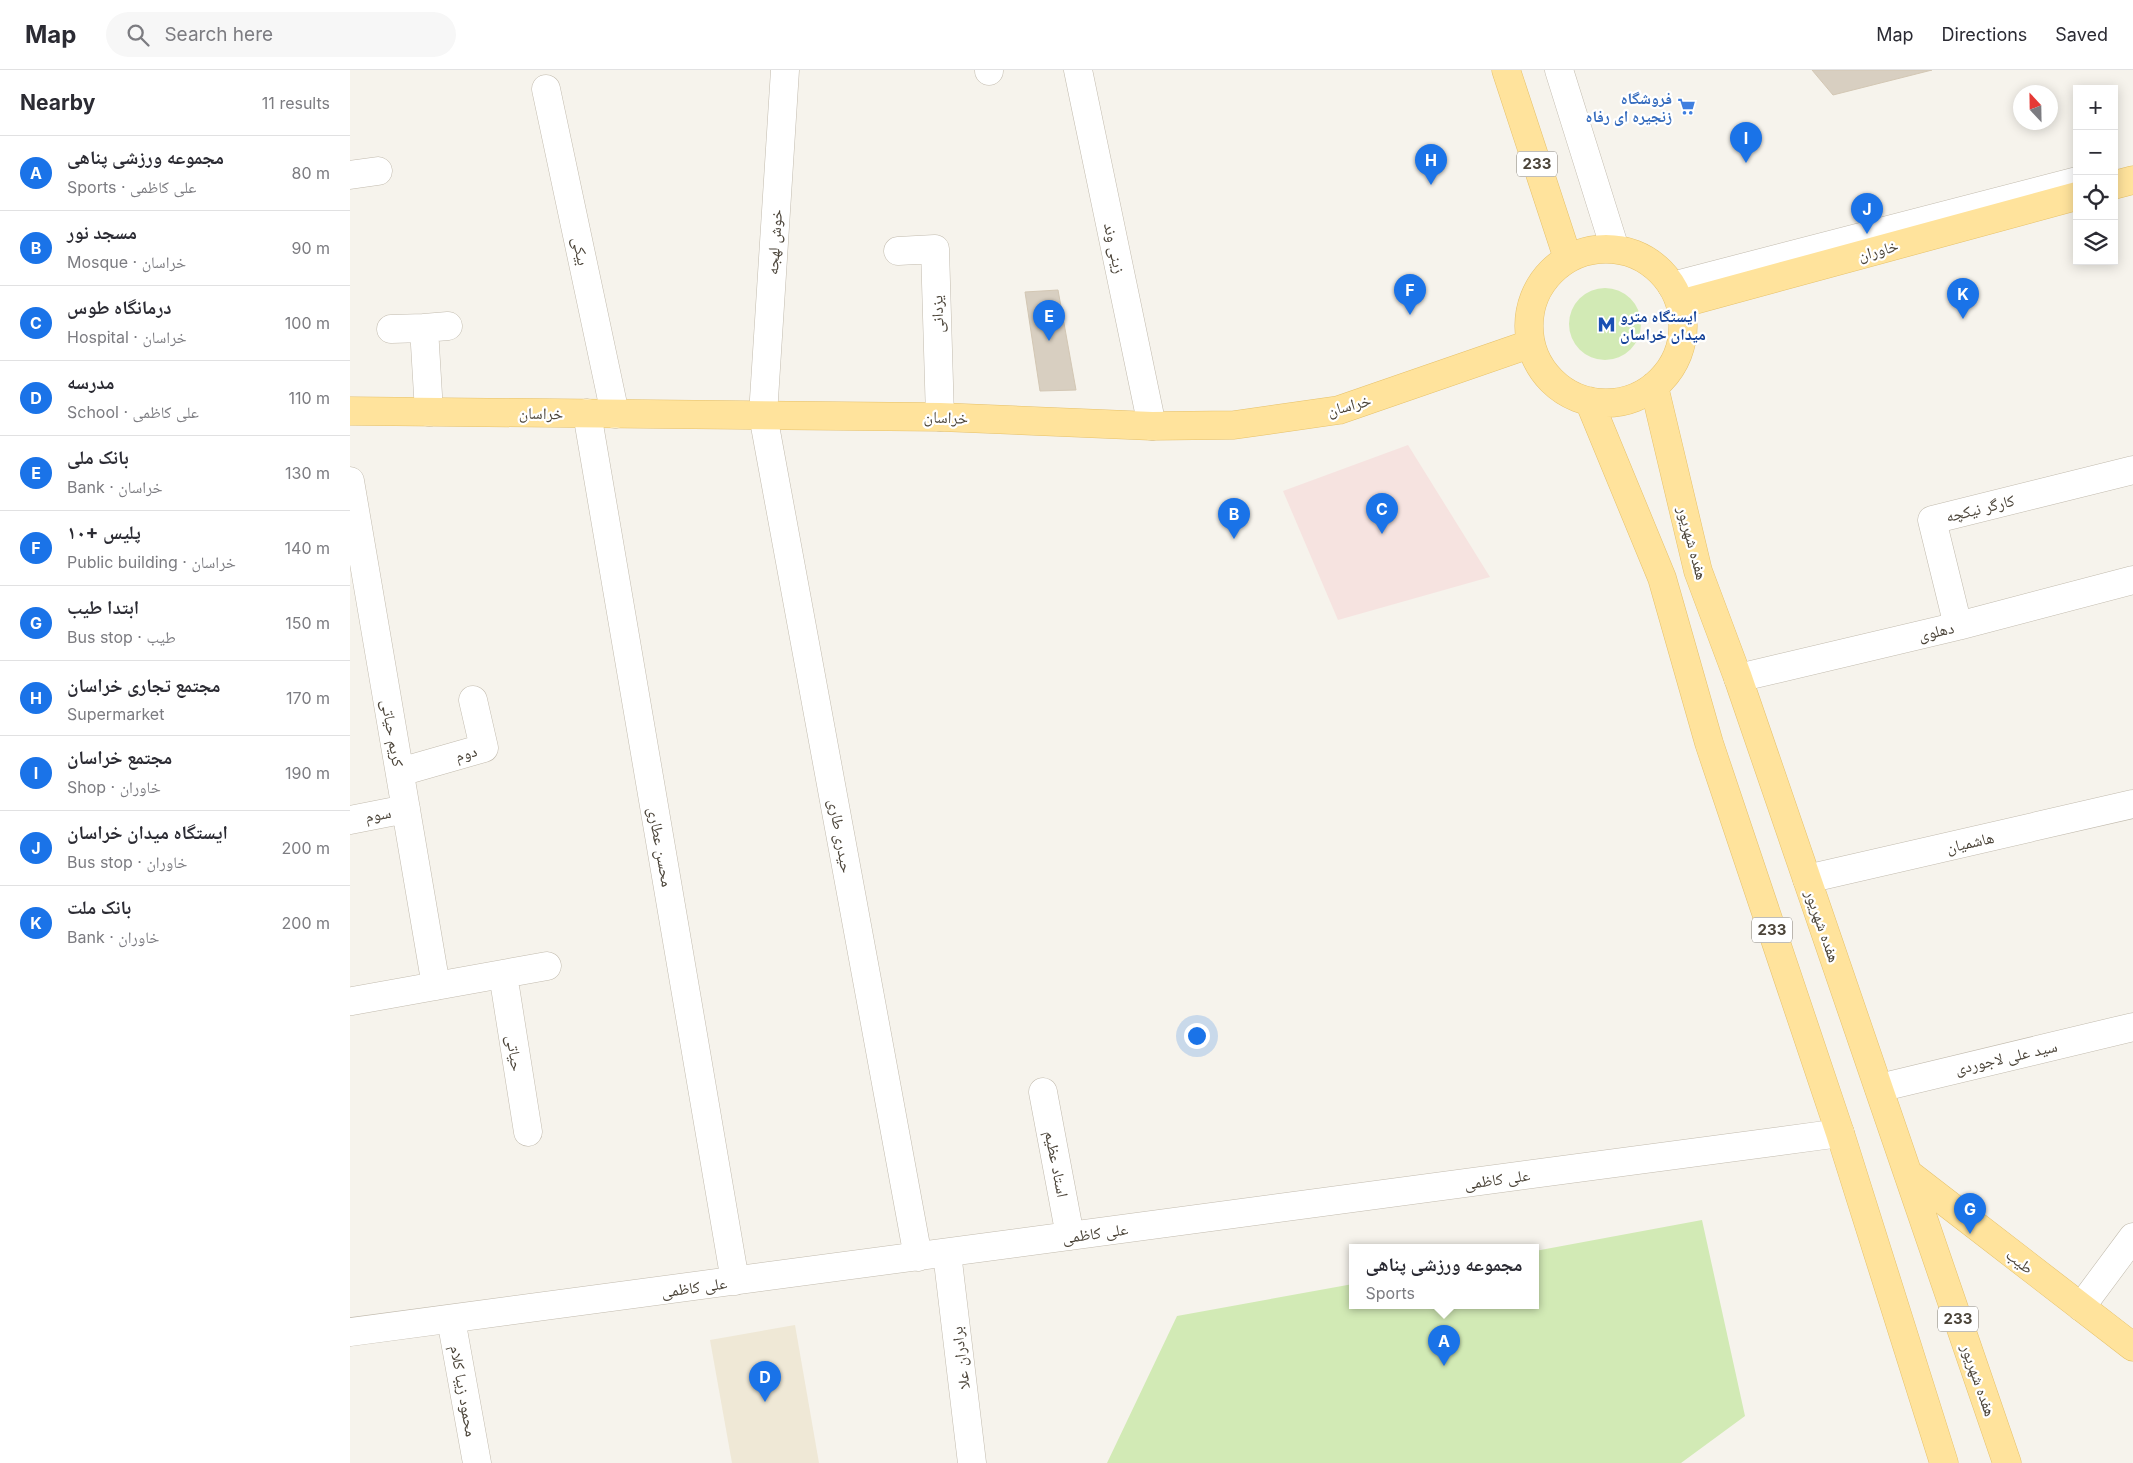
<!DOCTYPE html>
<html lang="en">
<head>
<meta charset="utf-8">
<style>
	body { margin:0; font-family:Inter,"Noto Naskh Arabic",sans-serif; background:#f7f7f7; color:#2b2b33 }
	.controls { position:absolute; right:15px; top:15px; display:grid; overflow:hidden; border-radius:0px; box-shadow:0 2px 12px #0003 }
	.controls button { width:45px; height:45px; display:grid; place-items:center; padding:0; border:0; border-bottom:1px solid #e1e1e2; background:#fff; color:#2b2b33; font:25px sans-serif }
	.compass { position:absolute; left:1663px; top:15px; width:45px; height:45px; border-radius:50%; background:#fff; box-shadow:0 2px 12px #0003; rotate:338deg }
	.you { position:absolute; left:846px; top:965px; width:18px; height:18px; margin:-12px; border:4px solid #fff; border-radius:50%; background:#1a73e8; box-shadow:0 0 0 8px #1a73e833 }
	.badge { display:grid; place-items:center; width:32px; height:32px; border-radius:50%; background:#1a73e8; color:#fff; font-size:16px; font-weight:700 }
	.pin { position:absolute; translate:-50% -41px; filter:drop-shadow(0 1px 2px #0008) }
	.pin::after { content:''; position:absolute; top:26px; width:18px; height:15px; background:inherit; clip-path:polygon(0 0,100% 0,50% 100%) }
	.popup { position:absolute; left:999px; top:1174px; width:190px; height:65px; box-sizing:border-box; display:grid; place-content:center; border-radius:0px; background:#fff; filter:drop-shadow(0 1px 4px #0005); font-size:16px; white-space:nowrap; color:#7c7c81 }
	.popup b { font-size:19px; color:#2b2b33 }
	.popup::after { content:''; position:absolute; left:50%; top:100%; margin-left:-10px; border:10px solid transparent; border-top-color:#fff }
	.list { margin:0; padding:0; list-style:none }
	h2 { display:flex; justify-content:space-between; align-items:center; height:65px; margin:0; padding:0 20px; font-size:21px }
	h2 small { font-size:16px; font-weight:400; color:#7c7c81 }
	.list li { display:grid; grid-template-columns:32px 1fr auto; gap:15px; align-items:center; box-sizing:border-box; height:75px; padding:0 20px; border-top:1px solid #e1e1e2 }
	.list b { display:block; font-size:19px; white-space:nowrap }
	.list p { margin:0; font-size:16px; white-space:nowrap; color:#7c7c81 }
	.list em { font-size:16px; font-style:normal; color:#7c7c81 }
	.icon { flex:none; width:28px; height:28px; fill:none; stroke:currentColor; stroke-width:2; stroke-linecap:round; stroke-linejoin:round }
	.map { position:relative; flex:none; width:1783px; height:1393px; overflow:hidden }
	header { display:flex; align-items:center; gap:30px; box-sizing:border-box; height:70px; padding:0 25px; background:#fff; border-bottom:1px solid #e1e1e2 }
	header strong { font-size:24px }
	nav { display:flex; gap:28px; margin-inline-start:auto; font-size:18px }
	.search { width:350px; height:45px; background:#f7f7f7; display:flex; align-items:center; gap:12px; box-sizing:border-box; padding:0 18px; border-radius:28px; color:#7c7c81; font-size:19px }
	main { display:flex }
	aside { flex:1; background:#fff }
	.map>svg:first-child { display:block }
	.education { fill:#efe8d6 }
	.medical { fill:#f6e3e0 }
	.green { fill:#d2eab5 }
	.building { fill:#d8cfc1; stroke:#d3c7b4 }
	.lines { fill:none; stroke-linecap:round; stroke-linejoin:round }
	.minor-casing { stroke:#c2bbae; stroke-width:29 }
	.major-casing { stroke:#e6c16a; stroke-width:29 }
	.minor { stroke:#fff; stroke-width:28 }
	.major { stroke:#ffe39c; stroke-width:28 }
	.labels { text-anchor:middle; stroke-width:4.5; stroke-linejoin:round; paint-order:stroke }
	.shield { fill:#fff; stroke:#817c74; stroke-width:1 }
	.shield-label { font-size:15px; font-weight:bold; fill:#4b4439 }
	.shop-label { font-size:16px; font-weight:bold; fill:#366cbe; stroke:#fff; text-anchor:end }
	.street-label { font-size:16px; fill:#4b4439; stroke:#fff }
	.transit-label { font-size:16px; font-weight:bold; fill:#164399; stroke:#fff; text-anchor:start }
</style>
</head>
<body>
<header>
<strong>Map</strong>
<div class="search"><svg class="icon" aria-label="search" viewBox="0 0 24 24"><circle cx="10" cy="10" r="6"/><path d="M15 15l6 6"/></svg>Search here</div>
<nav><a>Map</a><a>Directions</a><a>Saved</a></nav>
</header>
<main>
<aside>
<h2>Nearby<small>11 results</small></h2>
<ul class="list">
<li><span class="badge">A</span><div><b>مجموعه ورزشی پناهی</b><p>Sports · علی کاظمی</p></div><em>80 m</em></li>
<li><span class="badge">B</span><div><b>مسجد نور</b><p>Mosque · خراسان</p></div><em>90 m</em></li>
<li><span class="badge">C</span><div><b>درمانگاه طوس</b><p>Hospital · خراسان</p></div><em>100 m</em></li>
<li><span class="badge">D</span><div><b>مدرسه</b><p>School · علی کاظمی</p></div><em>110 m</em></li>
<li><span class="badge">E</span><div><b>بانک ملی</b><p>Bank · خراسان</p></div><em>130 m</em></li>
<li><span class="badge">F</span><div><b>پلیس +۱۰</b><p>Public building · خراسان</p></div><em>140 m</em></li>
<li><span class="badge">G</span><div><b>ابتدا طیب</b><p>Bus stop · طیب</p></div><em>150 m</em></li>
<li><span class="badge">H</span><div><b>مجتمع تجاری خراسان</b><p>Supermarket</p></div><em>170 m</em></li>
<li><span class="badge">I</span><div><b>مجتمع خراسان</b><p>Shop · خاوران</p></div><em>190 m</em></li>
<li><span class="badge">J</span><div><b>ایستگاه میدان خراسان</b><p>Bus stop · خاوران</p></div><em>200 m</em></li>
<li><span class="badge">K</span><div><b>بانک ملت</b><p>Bank · خاوران</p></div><em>200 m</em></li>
</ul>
</aside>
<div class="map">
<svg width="1783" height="1393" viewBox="0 0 1783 1393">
	<rect width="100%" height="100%" fill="#f6f3ec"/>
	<path class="education" d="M445,1255l24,138h-87l-22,-123z"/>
	<path class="medical" d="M1058,375l82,132 -152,43 -55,-129z"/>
	<path class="green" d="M1219 254a36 36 0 1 1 72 0a36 36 0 1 1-72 0Z
		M1352,1150l43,196 -64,47h-574l70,-147 176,-32v21h182v-54z"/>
	<path class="building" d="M1462,0h120l-99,25z
		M708,220l18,100 -36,1 -15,-99z"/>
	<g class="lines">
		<defs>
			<path id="minor" d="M435,0l-22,345 155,842
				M639,0v1
				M728,0l74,356
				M1209,0l56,179
				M196,19l69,325
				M0,105l28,-4
				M548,181l37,-2 5,168
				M1322,216l405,-105
				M74,258l24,-2
				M41,259l33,-1 5,84
				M237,343l148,868
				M0,411l86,505
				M1608,556l-26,-106 201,-50
				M1388,608l220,-52 175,-46
				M50,702l84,-24 -11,-48
				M0,750l56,-11
				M1457,809l326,-75
				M153,904l25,158
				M2,931l195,-35
				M1529,1018l254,-61
				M693,1022l27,144
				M597,1183l25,210
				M1731,1237l52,-70
				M101,1249l26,144
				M0,1262l1490,-199"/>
			<path id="major" d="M1156,0l62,189
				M1764,115l19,-5
				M1179 256a77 77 0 1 1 154 0a77 77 0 1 1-154 0Z
				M1330,234l397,-108
				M1304,316l44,185 40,107 269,785
				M1239,331l73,177 47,165 131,390 104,330
				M0,341l590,6 212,9 82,-1 105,-15 191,-66
				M1559,1104l224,173"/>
		</defs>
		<use href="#minor" class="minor-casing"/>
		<use href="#major" class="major-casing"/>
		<use href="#minor" class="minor"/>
		<use href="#major" class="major"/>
	</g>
	<defs>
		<symbol id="supermarket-bare" viewBox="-9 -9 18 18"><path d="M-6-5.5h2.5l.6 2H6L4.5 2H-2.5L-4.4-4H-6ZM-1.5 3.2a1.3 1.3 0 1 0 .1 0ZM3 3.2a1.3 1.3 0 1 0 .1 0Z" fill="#3f7fe0" stroke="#fff" stroke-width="2.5" paint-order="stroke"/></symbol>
		<symbol id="metro-bare" viewBox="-9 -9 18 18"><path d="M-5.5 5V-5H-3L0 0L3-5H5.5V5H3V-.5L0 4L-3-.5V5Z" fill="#1a4fb4" stroke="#fff" stroke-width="2.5" paint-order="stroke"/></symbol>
	</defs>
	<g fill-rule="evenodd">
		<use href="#supermarket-bare" x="1324" y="24" width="25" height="25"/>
		<use href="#metro-bare" x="1244" y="242" width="25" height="25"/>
	</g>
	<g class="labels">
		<g class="shield">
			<rect x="1167" y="81.5" width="40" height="25" rx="4"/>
			<rect x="1402" y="847.5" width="40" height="25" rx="4"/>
			<rect x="1588" y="1236.5" width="40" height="25" rx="4"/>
		</g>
		<g class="shield-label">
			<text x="1187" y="99">233</text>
			<text x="1422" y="865">233</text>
			<text x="1608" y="1254">233</text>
		</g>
		<g class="shop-label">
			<text x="1322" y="34">فروشگاه<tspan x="1322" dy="18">زنجیره ای رفاه</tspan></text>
		</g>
		<g class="street-label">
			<text transform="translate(424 172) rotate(-86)" y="6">خوش لهجه</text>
			<text transform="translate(765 178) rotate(78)" y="6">زینی وند</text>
			<text transform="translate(1528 180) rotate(-15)" y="6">خاوران</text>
			<text transform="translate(231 181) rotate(78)" y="6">بیکی</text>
			<text transform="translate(587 244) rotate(-92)" y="6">یزدانی</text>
			<text transform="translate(999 335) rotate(-15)" y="6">خراسان</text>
			<text transform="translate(191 343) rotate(1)" y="6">خراسان</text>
			<text transform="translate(596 347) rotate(2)" y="6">خراسان</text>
			<text transform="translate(1630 438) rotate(-14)" y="6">کارگر نیکچه</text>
			<text transform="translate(1343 473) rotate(75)" y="6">هفده شهریور</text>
			<text transform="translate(1586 561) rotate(-13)" y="6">دهلوی</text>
			<text transform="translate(43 663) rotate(80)" y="6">کریم حیاتی</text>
			<text transform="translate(116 683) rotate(-16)" y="6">دوم</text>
			<text transform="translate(28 744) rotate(-10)" y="6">سوم</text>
			<text transform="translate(491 766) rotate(80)" y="6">حیدری طاری</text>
			<text transform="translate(1620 772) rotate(-13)" y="6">هاشمیان</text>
			<text transform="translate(311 777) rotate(80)" y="6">محسن عطاری</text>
			<text transform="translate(1473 856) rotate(71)" y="6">هفده شهریور</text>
			<text transform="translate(165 983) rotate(81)" y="6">حیاتی</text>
			<text transform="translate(1656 987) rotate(-13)" y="6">سید علی لاجوردی</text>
			<text transform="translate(707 1094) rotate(79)" y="6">استاد عظیم</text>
			<text transform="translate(1147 1109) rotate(-8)" y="6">علی کاظمی</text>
			<text transform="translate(745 1163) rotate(-8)" y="6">علی کاظمی</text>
			<text transform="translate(1670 1191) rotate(38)" y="6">طیب</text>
			<text transform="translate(344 1217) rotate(-8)" y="6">علی کاظمی</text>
			<text transform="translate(610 1288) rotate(-97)" y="6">برادران علا</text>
			<text transform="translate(1629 1310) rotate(71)" y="6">هفده شهریور</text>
			<text transform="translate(114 1321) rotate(80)" y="6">محمود زیبا کلام</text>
		</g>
		<g class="transit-label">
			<text x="1270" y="252">ایستگاه مترو<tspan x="1270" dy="18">میدان خراسان</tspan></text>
		</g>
	</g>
</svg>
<div class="controls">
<button>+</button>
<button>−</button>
<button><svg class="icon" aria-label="locate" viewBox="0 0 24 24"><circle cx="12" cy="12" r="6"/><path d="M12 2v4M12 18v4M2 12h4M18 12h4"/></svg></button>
<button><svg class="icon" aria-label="layers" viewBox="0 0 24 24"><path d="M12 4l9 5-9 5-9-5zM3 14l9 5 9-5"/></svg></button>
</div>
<svg class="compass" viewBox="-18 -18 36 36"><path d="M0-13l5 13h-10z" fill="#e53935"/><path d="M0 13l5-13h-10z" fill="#7c7c81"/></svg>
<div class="you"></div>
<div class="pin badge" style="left:1094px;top:1296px">A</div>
<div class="popup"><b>مجموعه ورزشی پناهی</b>Sports</div>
<div class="pin badge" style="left:884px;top:469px">B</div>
<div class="pin badge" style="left:1032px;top:464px">C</div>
<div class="pin badge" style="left:415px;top:1332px">D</div>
<div class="pin badge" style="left:699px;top:271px">E</div>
<div class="pin badge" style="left:1060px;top:245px">F</div>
<div class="pin badge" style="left:1620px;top:1164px">G</div>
<div class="pin badge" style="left:1081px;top:115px">H</div>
<div class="pin badge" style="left:1396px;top:93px">I</div>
<div class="pin badge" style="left:1517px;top:164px">J</div>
<div class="pin badge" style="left:1613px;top:249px">K</div>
</div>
</main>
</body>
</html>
